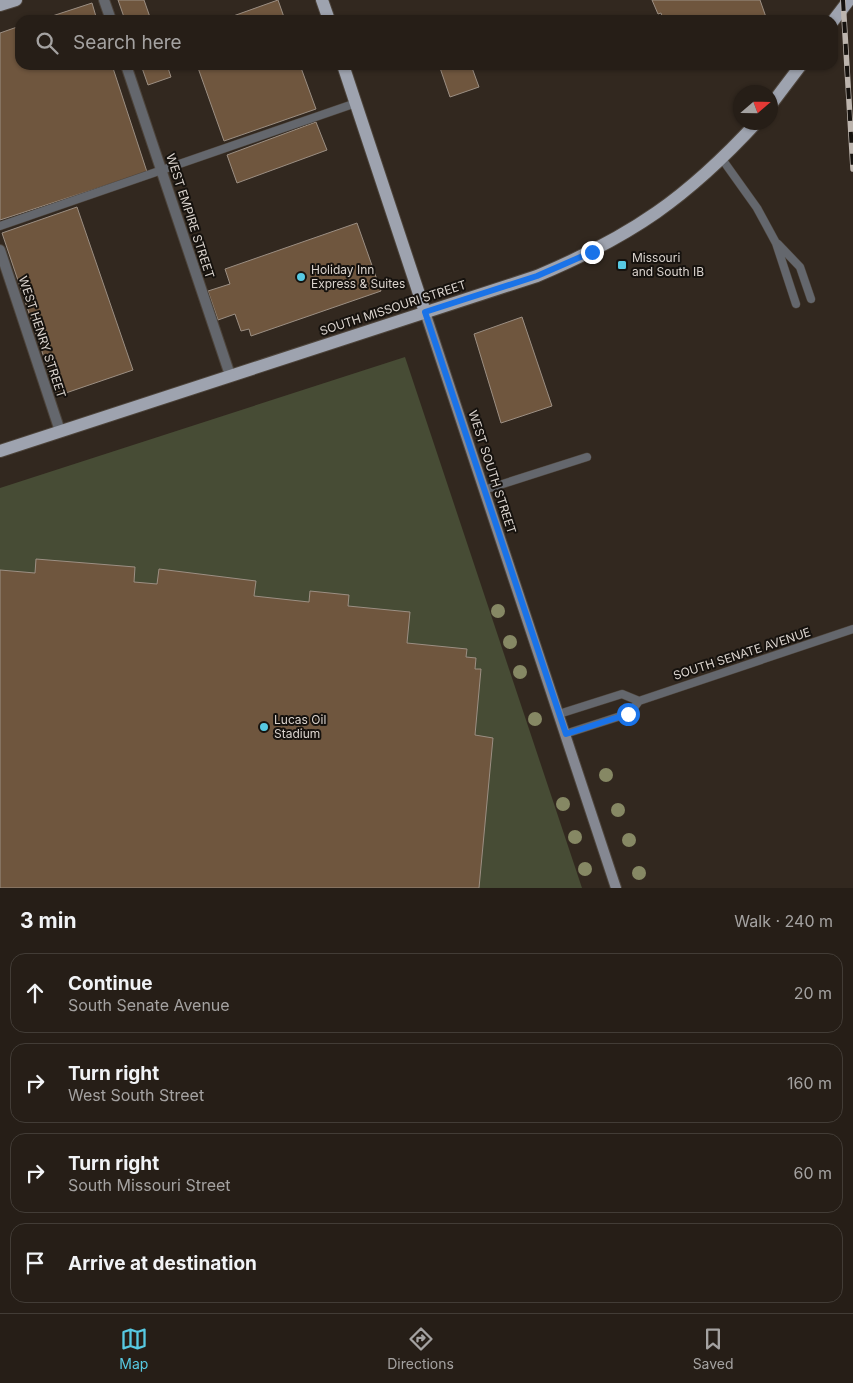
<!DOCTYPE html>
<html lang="en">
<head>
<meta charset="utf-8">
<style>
	body { margin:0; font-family:Inter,sans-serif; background:#2e2720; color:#f1f3f6 }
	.compass { position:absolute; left:733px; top:85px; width:45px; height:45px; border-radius:50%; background:#261e17; box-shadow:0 1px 4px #0004; rotate:70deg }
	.stop { position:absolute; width:15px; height:15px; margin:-11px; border:4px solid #1a73e8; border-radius:50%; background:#fff }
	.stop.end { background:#1a73e8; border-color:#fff; box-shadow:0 1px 5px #0008 }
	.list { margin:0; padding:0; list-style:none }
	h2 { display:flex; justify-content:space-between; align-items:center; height:65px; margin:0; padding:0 20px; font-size:21px }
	h2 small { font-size:16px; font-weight:400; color:#a4a2a1 }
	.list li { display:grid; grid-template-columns:32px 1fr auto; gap:15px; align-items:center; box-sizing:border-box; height:80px; margin:0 10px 10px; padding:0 10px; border:1px solid #423c36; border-radius:15px }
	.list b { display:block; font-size:19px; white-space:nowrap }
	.list p { margin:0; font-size:16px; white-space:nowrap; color:#a4a2a1 }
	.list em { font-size:16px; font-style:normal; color:#a4a2a1 }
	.icon { flex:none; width:28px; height:28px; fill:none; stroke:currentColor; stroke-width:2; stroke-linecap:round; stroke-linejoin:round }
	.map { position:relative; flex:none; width:853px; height:888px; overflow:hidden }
	.search { position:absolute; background:#261e17; box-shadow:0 1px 4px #0004; left:15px; right:15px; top:15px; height:55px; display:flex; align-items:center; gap:12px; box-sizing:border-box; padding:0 18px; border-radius:15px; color:#a4a2a1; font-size:19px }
	.sheet { height:425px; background:#261e17 }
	nav { display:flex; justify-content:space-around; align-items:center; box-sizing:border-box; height:70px; border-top:1px solid #423c36; background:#261e17; font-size:14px; color:#a4a2a1 }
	nav a { display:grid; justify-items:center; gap:2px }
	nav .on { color:#57c9e2 }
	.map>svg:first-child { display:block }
	.green { fill:#474c35 }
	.building { fill:#6f563e; stroke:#9c8f83 }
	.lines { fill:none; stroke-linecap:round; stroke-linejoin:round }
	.service-casing { stroke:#4d443b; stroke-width:9 }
	.minor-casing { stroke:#4d443b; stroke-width:12 }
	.secondary-casing { stroke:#4d443b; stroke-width:12 }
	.primary-casing { stroke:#4d443b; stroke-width:14 }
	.service { stroke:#64676d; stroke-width:8 }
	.minor { stroke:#64676d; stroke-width:10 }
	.secondary { stroke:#858892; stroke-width:10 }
	.primary { stroke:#9ea3af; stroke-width:12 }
	.rail-casing { stroke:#bdb5ae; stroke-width:5.5 }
	.rail { stroke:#16120e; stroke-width:4; stroke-dasharray:11; stroke-linecap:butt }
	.tree { fill:#868864 }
	.route { stroke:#1a73e8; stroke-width:6 }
	.poi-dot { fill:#57c9e2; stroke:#16120e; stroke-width:2 }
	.labels { text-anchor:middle; stroke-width:4; stroke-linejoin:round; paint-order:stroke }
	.street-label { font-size:12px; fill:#dbd4ce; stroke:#16120e }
	.poi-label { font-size:12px; fill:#dbd4ce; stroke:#16120e; text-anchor:start }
</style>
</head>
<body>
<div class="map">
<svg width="853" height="888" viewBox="0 0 853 888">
	<rect width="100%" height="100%" fill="#32281f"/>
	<path class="green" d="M405,357l177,531h-582v-400z"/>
	<path class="building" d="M118,0h26l7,20h-26z
		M278,0l7,20h-63z
		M652,0h108l7,20h-104l-2,-7 -3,1z
		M92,3l5,17h-57z
		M20,26v39h92l35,107 -147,48v-187z
		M141,65h26l4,12 -23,8z
		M197,65h103l16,44 -92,32z
		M439,65h32l8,22 -29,10z
		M316,122l11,28 -90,33 -10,-28z
		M77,207l56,163 -76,26 -55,-163z
		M357,223l24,68 -130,45 -2,-7 -8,2 -6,-17 -17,6 -10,-29 22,-7 -5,-15z
		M522,317l30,89 -51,17 -27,-89z
		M36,559l99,8 -1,15 23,2 2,-15 97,12 -2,15 55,6 1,-11 39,4 -1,11 62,6 -3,31 60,6 -1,8 10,1 -1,11h6l-6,66 18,3 -14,150h-479v-318l35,3z"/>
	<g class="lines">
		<defs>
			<path id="service" d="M722,159l35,49 19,35 20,61
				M0,226l356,-123
				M778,244l22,23 11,32
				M484,490l103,-33
				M559,714l63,-20 17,7
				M565,734l65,-21 9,-12 214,-72"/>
			<path id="minor" d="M104,0l7,20
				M126,65l104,310
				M0,250l60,181"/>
			<path id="secondary" d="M425,312l191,576"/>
			<path id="primary" d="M322,0l7,20
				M0,5l16,-5
				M833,21l16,-21
				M343,65l82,247
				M770,106l31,-41
				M0,451l537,-175c95,-40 150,-78 220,-154"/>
		</defs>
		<use href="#service" class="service-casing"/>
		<use href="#minor" class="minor-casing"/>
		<use href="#secondary" class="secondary-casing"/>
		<use href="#primary" class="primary-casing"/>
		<use href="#service" class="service"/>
		<use href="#minor" class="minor"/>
		<use href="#secondary" class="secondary"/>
		<use href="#primary" class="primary"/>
		<defs>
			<path id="rail" d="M843,0l10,169"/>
		</defs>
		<use href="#rail" class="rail-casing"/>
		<use href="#rail" class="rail"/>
	</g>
	<g class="tree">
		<circle cx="498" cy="611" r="7"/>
		<circle cx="510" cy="642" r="7"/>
		<circle cx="520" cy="672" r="7"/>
		<circle cx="535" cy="719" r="7"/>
		<circle cx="606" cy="775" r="7"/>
		<circle cx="563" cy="804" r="7"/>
		<circle cx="618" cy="810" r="7"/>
		<circle cx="575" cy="837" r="7"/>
		<circle cx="629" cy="840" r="7"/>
		<circle cx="585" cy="869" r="7"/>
		<circle cx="639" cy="873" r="7"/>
	</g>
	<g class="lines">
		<path class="route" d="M592,252l-55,24 -112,36 141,422 62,-20"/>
	</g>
	<g class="poi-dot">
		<rect x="617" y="260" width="10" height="10" rx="2.5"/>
		<circle cx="301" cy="277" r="5"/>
		<circle cx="264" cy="727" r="5"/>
	</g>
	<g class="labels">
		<g class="street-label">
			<text transform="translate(190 216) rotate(72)" y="4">WEST EMPIRE STREET</text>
			<text transform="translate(393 308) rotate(-18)" y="4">SOUTH MISSOURI STREET</text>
			<text transform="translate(42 337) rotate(72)" y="4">WEST HENRY STREET</text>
			<text transform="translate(492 472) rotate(72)" y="4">WEST SOUTH STREET</text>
			<text transform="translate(742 654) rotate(-18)" y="4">SOUTH SENATE AVENUE</text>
		</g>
		<g class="poi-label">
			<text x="632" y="262">Missouri<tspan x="632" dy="14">and South IB</tspan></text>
			<text x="311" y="274">Holiday Inn<tspan x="311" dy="14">Express &amp; Suites</tspan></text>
			<text x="274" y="724">Lucas Oil<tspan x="274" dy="14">Stadium</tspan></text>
		</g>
	</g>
</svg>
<svg class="compass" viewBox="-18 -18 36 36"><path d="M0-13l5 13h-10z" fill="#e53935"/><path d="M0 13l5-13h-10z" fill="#a4a2a1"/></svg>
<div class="stop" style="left:628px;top:714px"></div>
<div class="stop end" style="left:592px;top:252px"></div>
<div class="search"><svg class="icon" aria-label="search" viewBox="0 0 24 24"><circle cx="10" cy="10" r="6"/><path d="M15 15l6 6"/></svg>Search here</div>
</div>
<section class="sheet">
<h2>3 min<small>Walk · 240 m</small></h2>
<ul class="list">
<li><svg class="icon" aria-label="ahead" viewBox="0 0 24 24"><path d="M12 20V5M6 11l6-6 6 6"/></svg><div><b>Continue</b><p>South Senate Avenue</p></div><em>20 m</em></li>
<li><svg class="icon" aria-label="right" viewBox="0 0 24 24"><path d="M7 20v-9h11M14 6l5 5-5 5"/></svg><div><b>Turn right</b><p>West South Street</p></div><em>160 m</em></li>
<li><svg class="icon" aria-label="right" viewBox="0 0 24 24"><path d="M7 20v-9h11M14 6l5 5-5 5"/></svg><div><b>Turn right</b><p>South Missouri Street</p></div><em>60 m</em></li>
<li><svg class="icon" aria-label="arrive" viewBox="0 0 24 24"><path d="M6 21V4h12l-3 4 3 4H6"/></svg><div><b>Arrive at destination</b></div></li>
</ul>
</section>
<nav>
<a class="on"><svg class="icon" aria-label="map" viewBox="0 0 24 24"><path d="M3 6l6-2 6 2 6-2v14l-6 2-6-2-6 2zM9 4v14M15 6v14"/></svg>Map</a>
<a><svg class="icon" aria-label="directions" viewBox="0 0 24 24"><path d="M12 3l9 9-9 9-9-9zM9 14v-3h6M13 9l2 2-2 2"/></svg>Directions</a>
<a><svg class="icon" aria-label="saved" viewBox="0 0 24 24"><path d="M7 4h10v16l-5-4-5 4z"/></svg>Saved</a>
</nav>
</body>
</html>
